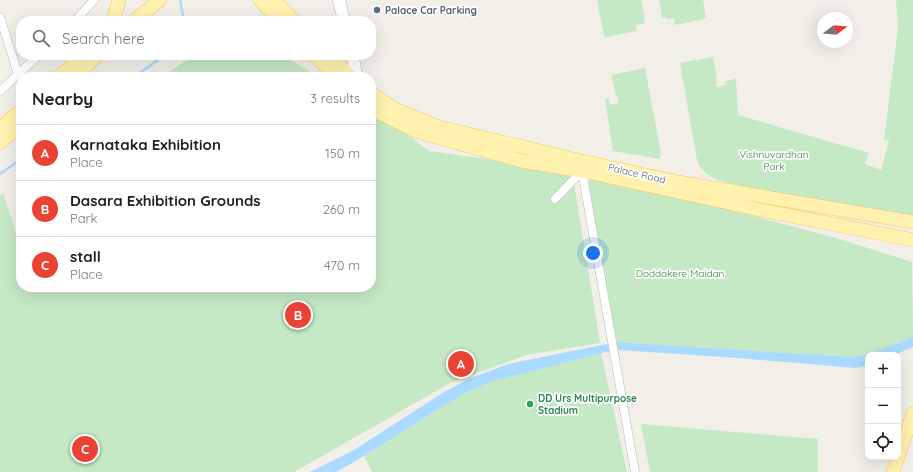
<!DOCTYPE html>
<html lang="en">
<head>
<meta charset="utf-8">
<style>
	body { margin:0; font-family:Quicksand,sans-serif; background:#f6f6f6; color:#202124 }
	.controls { position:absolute; right:12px; bottom:12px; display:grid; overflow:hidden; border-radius:8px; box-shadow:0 4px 16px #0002 }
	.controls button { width:36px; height:36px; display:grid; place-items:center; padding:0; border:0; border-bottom:1px solid #e0e0e0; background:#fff; color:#202124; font:20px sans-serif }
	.compass { position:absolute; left:817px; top:12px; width:36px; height:36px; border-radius:50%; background:#fff; box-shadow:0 4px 16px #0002; rotate:74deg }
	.you { position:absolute; left:593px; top:253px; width:14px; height:14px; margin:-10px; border:3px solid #fff; border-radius:50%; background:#1a73e8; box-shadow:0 0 0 6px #1a73e833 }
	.badge { display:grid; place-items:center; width:26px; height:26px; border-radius:50%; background:#ea4335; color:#fff; font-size:13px; font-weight:700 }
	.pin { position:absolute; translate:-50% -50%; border:2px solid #fff; box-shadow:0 1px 4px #0006 }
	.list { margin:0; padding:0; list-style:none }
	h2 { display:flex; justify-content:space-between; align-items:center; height:52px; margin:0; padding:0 16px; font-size:17px }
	h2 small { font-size:13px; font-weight:400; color:#757577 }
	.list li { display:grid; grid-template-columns:26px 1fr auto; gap:12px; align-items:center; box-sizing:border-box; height:56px; padding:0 16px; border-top:1px solid #e0e0e0 }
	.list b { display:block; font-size:15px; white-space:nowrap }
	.list p { margin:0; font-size:13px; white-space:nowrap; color:#757577 }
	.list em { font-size:13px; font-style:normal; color:#757577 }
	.icon { flex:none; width:22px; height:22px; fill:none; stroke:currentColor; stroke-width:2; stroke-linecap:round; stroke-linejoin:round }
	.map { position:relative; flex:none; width:913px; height:472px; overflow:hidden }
	.search { position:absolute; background:#fff; box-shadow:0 4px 16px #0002; left:16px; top:16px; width:360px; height:44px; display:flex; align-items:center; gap:10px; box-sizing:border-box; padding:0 14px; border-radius:16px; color:#757577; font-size:15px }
	.panel { position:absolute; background:#fff; box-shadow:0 4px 16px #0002; left:16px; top:72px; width:360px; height:220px; border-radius:16px }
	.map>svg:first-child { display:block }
	.green { fill:#c5e8c5 }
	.water { fill:#aadaff }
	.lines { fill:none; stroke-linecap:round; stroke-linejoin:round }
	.stream { stroke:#aadaff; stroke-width:2.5 }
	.street-casing { stroke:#b5b8bc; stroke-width:9 }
	.secondary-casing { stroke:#b6babf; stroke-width:13 }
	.primary-casing { stroke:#f2c960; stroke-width:14 }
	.street { stroke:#fff; stroke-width:8 }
	.secondary { stroke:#fff; stroke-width:12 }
	.primary { stroke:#fff2af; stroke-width:13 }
	.service-dot { fill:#5c6f8a; stroke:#fff; stroke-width:1.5 }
	.leisure-dot { fill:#2e9e5b; stroke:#fff; stroke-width:1.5 }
	.labels { text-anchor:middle; stroke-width:3.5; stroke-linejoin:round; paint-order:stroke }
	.service-label { font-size:10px; font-weight:bold; fill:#4e5e75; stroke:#fff; text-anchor:start }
	.park-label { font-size:10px; fill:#348238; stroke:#fff }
	.street-label { font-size:10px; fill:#5f6368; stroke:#fff }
	.leisure-label { font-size:10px; font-weight:bold; fill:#27864d; stroke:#fff; text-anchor:start }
</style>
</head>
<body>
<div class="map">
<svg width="913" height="472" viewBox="0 0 913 472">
	<rect width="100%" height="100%" fill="#f1efe8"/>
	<path class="green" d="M597,0h44l4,21 -2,1 1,2 -8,1 1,6 -31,6 -2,-1z
		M659,0h44l3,18 -1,1 -30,6 -1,-7 -7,1 -1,-2 -4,1z
		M896,0h17v226l-27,-3 -168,-43c-11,-5 -17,-9 -21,-20l-17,-97 33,-6 4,21 -1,1 1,8 9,-2 -1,-4 11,-2 2,36 131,38 -4,11 16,6 8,-29 -5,-1 14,-113z
		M194,55h88l37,22h-157z
		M645,68l16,85 -1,6 -47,-8 -8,-52 4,-1 1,7 9,-2 -2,-7h-1l-5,-21z
		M371,108l58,43 143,20 28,172 -74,12 -76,28 -156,89h-294v-277l3,-2 14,43 4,-1v52h350z
		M596,174l240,64 76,24 1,75 -46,18 -17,2 -233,-15 -29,-156 2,-7z
		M601,353l26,119h-255l-8,-16 99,-62 27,-12z
		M641,424l177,15v33h-168z"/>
	<path class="water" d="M913,337v10l-19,8h-26v11l-13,2 -117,-10 -120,-8 -12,2 -116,30 -27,12 -104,65 -23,13h-26l44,-22 90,-58 27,-14 37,-14 109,-22 233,15 17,-2z"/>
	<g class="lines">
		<path class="stream" d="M180,0l4,21
			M134,77l31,-22
			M0,174l21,-15"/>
		<defs>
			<path id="street" d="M0,17l18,57
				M75,21l19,-21
				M0,91l39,-36
				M582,171l53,301
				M555,199l27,-28"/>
			<path id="secondary" d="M339,0l5,21
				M352,55l5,22"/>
			<path id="primary" d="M260,0l19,21
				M274,0l20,21
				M113,21l6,-21
				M134,21l26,-21
				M314,55l23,22
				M328,55l23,22
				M59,77l25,-22
				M74,77l24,-22
				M371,93l22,15 45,19 144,34 96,21 235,40
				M371,109l44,22 107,30 60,10 174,38 157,31
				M0,128l21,-18
				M0,143l21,-19
				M898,457l15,-44
				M893,472l5,-15"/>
		</defs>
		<use href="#street" class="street-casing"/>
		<use href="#secondary" class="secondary-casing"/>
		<use href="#primary" class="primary-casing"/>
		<use href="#street" class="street"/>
		<use href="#secondary" class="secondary"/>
		<use href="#primary" class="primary"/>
	</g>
	<circle class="service-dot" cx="377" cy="10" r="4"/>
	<circle class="leisure-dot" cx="530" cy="404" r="4"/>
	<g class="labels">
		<g class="service-label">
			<text x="385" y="14">Palace Car Parking</text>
		</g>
		<g class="park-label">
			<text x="774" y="158">Vishnuvardhan<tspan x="774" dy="12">Park</tspan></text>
			<text x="680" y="277">Doddakere Maidan</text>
		</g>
		<g class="street-label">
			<text transform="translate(637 173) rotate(13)" y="4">Palace Road</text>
		</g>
		<g class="leisure-label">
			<text x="538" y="402">DD Urs Multipurpose<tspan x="538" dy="12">Stadium</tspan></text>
		</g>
	</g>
</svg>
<div class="controls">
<button>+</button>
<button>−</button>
<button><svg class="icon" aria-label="locate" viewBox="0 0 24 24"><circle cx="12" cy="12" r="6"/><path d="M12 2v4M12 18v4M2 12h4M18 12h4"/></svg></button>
</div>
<svg class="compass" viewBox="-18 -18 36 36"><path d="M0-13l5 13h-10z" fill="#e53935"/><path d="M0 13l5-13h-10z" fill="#757577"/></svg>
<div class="you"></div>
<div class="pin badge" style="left:461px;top:364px">A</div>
<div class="pin badge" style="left:298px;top:315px">B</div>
<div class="pin badge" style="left:85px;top:449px">C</div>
<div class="search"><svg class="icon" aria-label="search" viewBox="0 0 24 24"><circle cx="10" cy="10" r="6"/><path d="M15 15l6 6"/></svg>Search here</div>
<section class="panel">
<h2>Nearby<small>3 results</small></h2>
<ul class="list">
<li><span class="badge">A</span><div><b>Karnataka Exhibition</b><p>Place</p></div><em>150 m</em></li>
<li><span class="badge">B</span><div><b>Dasara Exhibition Grounds</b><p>Park</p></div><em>260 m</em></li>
<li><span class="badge">C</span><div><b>stall</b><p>Place</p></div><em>470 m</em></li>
</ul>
</section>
</div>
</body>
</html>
